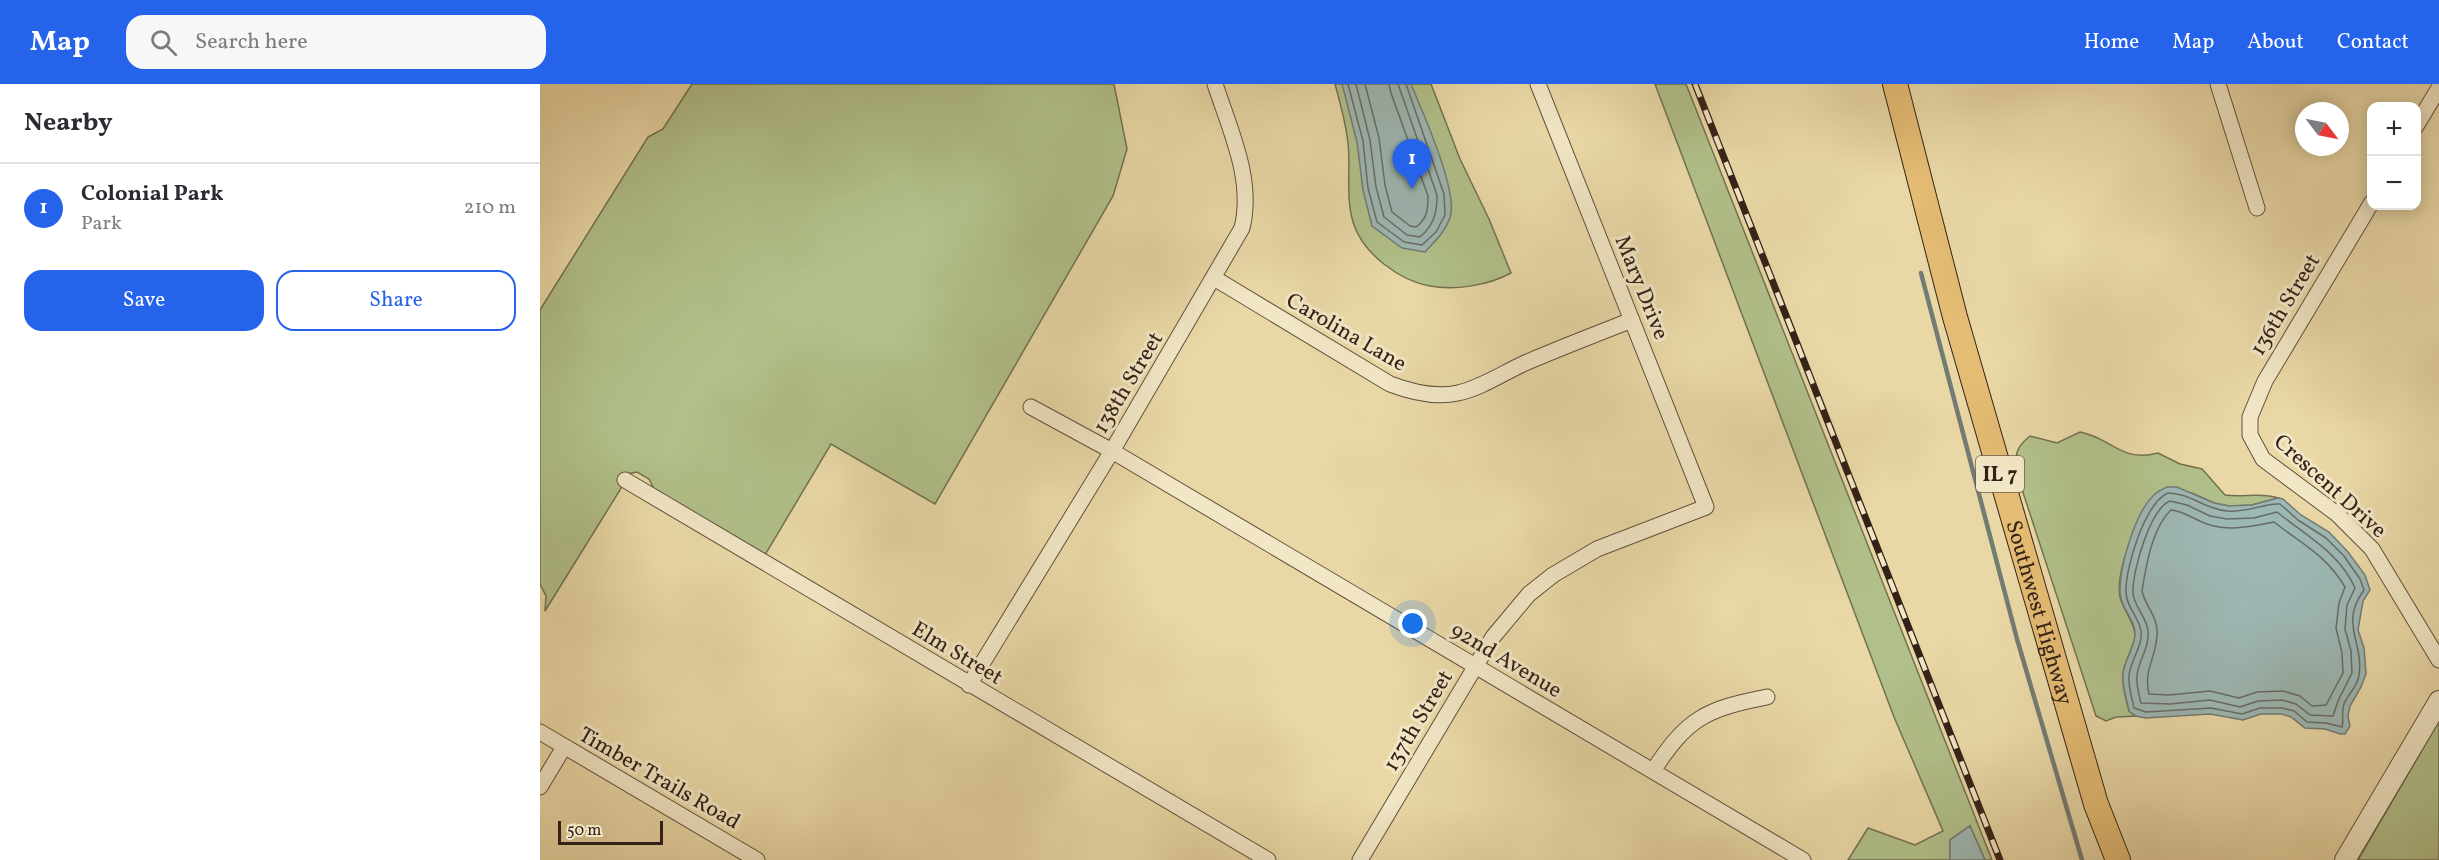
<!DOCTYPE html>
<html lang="en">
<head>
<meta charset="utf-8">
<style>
	body { margin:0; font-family:Vollkorn,serif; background:#f7f7f7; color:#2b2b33 }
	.controls { position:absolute; right:18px; top:18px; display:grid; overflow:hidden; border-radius:12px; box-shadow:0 3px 15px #0003 }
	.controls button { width:54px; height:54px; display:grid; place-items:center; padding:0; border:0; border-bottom:2px solid #e1e1e2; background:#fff; color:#2b2b33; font:30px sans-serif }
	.compass { position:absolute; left:1755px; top:18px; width:54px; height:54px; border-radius:50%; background:#fff; box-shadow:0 3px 15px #0003; rotate:122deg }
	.scale { position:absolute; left:18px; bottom:15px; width:105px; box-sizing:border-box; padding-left:6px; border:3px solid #342218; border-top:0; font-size:16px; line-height:21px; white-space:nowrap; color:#342218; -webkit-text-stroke:4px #f1e6c5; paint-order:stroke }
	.you { position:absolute; left:873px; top:540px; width:21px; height:21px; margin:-15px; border:4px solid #fff; border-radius:50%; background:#1a73e8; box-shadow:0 0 0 9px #1a73e833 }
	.badge { display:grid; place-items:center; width:39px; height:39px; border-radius:50%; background:#2563eb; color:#fff; font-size:20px; font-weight:700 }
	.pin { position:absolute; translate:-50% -50px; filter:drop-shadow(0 2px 3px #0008) }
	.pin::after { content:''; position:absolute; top:32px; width:21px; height:18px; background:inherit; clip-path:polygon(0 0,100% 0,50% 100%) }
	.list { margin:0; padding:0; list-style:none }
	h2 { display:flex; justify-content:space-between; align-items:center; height:78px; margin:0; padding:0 24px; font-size:26px }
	h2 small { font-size:20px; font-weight:400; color:#7c7c81 }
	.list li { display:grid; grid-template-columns:39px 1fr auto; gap:18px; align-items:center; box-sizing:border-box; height:90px; padding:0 24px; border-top:2px solid #e1e1e2 }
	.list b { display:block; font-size:22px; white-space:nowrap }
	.list p { margin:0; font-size:20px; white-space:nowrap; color:#7c7c81 }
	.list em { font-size:20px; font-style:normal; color:#7c7c81 }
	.actions { display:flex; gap:12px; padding:18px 24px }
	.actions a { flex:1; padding:14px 0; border:2px solid #2563eb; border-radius:18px; text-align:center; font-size:21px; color:#2563eb }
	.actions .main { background:#2563eb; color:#fff }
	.icon { flex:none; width:33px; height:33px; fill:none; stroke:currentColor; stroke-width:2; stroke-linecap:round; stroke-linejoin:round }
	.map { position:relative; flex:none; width:1899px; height:776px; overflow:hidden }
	header { display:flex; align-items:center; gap:36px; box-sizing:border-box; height:84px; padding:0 30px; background:#2563eb; color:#fff }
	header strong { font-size:28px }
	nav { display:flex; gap:33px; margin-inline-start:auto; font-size:21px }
	.search { width:420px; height:54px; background:#f7f7f7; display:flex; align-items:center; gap:15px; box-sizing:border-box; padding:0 21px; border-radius:18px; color:#7c7c81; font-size:22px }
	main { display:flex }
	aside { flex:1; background:#fff }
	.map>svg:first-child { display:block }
	.green { fill:#b1c08a; stroke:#727151; stroke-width:1.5 }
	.water { fill:#9db7b3; stroke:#737b75; stroke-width:1.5 }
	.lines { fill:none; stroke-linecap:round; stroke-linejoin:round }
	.shore { stroke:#686c66; stroke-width:1.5 }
	.stream { stroke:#737b75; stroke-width:4.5 }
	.minor-casing { stroke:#61503c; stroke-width:17 }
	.tertiary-casing { stroke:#61503c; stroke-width:22 }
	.primary-casing { stroke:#342218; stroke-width:26 }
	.minor { stroke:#f1e6c5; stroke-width:15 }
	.tertiary { stroke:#f1e6c5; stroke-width:20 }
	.primary { stroke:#e4bc73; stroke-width:24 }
	.rail-casing { stroke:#342218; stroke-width:7 }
	.rail { stroke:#f1e6c5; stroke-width:4.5; stroke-dasharray:14; stroke-linecap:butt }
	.labels { text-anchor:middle; stroke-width:6; stroke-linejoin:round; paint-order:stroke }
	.shield { fill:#f1e6c5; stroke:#6d5d4c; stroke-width:1.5 }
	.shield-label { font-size:21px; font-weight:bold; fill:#342218 }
	.street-label { font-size:22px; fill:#342218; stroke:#f1e6c5 }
</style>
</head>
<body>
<header>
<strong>Map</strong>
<div class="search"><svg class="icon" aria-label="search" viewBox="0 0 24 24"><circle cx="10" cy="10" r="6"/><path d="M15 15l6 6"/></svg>Search here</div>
<nav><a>Home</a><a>Map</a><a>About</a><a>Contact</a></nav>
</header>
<main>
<aside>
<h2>Nearby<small></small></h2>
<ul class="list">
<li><span class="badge">1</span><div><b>Colonial Park</b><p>Park</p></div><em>210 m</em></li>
</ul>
<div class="actions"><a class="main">Save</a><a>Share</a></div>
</aside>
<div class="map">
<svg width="1899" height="776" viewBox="0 0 1899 776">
	<rect width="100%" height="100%" fill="#e9d8a6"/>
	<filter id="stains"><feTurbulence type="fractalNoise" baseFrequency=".00333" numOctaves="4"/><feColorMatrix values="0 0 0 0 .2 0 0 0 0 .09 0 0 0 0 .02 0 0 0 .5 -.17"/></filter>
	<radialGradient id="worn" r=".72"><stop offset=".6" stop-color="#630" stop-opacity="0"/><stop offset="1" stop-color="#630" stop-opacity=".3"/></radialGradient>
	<path class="green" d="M152,0h422l13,65 -14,47 -178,308 -104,-60 -66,111 -110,-64 -6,-12 -12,-7 -10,2 -7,16 -75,121 1,-15 -6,-12v-274l108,-173 15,-8z
		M795,0h96l29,75 29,60 22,54c-22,12 -56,18 -81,13 -30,-5 -66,-32 -76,-61 -9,-26 -3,-55 -6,-82 -2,-20 -8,-40 -13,-59z
		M1115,0h31l306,776h-7l-15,-34 -20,14v20h-102l20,-32 47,17 28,-14 -49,-114z
		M1540,348c32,6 41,31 78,21l22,11 22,5 23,26c18,3 35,-3 53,3l-26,7 -23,1 -15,-3 -22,-10 -33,-2c-19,16 -44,81 -39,106 3,13 15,26 15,38 -1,13 -11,26 -12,39 -1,12 3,26 6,37l7,5 -20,1 -10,4 -10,-5 -79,-242c-2,-20 -2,-26 13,-38l27,7z
		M1899,637v139h-81z"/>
	<path class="water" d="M802,0h69c11,27 48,108 39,134 -5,14 -15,23 -25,34l-23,-4 -30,-22 -9,-36 -6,-48z
		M1627,403h10l37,16 15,3 23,-1 26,-7 5,1 18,16 28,17 19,20 17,23 5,15 -7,11 -5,29 6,18 2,26 -5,13 -11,19 -2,10 2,10 -5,8h-5l-15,-5 -20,-1 -14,-11 -9,-3h-21l-18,6 -33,-6 -65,4 -9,-2 -7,-5c-2,-11 -7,-25 -6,-37 1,-13 11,-25 12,-39 1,-15 -15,-27 -15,-43 -1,-24 15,-78 32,-95 4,-5 9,-7 15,-10z
		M1430,742l15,34h-35v-20z"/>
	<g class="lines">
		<path class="shore" d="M808,0l15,57 5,47 9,34 27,20 18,3 14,-13 9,-17 -1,-21 -38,-110
			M816,0l14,56 6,47 8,30 23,18 13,2c14,-12 17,-24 17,-42l-39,-111
			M825,0l14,54 6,47 7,27 18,14 6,1c11,-8 12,-17 12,-31l-37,-103 -2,-9
			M1628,409c22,0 38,17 60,18 19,2 36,-8 52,-7l18,16 28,18 18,18 16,23 4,11c-25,34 0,52 -5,85 -1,11 -11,19 -15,29 -3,8 0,16 -2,23l-16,-4 -19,-1 -13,-11 -12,-3h-22l-18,6 -31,-6 -65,4 -12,-4c-2,-10 -6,-22 -5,-32 1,-15 14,-30 12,-45 -2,-14 -15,-24 -15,-39 -1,-24 19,-89 42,-99z
			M1630,417l17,4 23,11 17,3 27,-1 23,-6c28,23 63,41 78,76l-8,17 -2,24 6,22 1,22 -14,28 -5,15 -23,-1 -14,-11 -14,-4 -24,1 -18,6 -30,-7 -40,4 -29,-1c-2,-8 -5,-19 -4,-27 1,-15 13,-29 11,-45 -1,-14 -14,-24 -15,-38 -1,-21 17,-84 37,-92z
			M1631,426c13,1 24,10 36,14 23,8 45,2 67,-2 28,22 52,33 71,65l-6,16 -3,25 6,25 1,20 -17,32 -14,1 -12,-10 -17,-5 -26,1 -18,6 -29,-7 -41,4 -20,-1c-6,-23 7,-36 8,-59 2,-17 -12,-29 -15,-44 4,-25 10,-63 29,-81z"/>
		<path class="stream" d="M1381,189l96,366 65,221"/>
		<defs>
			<path id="minor" d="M1678,0l39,124
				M1876,42l23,-38
				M1832,118l-107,179 -15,36v18l13,24 74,55 35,35 67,111
				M674,194l176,106c21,8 45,14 68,9 23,-5 45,-20 67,-30 35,-15 71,-29 107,-43
				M491,323l81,44 691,409
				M85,396l643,380
				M429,601l143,-234 130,-223c12,-48 -12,-98 -27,-144
				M0,648l217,128
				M1113,687c34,-53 53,-62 114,-74
				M0,703l24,-40
				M820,776l133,-223 36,-43 24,-19 44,-26 109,-42 -168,-423"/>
			<path id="tertiary" d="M1805,776l94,-159"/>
			<g id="primary">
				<path id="s1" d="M1355,0l60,233 141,487 22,56"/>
			</g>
		</defs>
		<use href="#minor" class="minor-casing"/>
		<use href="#tertiary" class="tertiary-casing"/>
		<use href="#primary" class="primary-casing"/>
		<use href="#minor" class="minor"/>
		<use href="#tertiary" class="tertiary"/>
		<use href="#primary" class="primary"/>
		<defs>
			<path id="rail" d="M1155,0l305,776"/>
		</defs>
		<use href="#rail" class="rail-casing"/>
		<use href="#rail" class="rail"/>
	</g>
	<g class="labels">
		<rect class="shield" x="1436" y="372" width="48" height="36" rx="4.5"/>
		<g class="shield-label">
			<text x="1460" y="397">IL 7</text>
		</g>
		<g class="street-label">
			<text transform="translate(1103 203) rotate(68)" y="8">Mary Drive</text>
			<text transform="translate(1744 220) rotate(-59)" y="8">136th Street</text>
			<text transform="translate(807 247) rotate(30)" y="8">Carolina Lane</text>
			<text transform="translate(587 298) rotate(-59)" y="8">138th Street</text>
			<text transform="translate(1791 401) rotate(42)" y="8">Crescent Drive</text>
			<text dy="8" stroke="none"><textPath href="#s1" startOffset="548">Southwest Highway</textPath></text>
			<text transform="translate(418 568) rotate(31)" y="8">Elm Street</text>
			<text transform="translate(967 575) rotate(31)" y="8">92nd Avenue</text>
			<text transform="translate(877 636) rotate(-59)" y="8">137th Street</text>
			<text transform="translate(120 693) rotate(30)" y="8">Timber Trails Road</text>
		</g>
	</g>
	<rect width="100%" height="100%" filter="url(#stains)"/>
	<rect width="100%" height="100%" fill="url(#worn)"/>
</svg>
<div class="controls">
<button>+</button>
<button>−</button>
</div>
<svg class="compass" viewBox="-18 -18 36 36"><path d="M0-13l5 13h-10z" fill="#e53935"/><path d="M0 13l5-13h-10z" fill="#7c7c81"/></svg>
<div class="scale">50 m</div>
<div class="you"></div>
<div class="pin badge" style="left:872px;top:105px">1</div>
</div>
</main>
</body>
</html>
